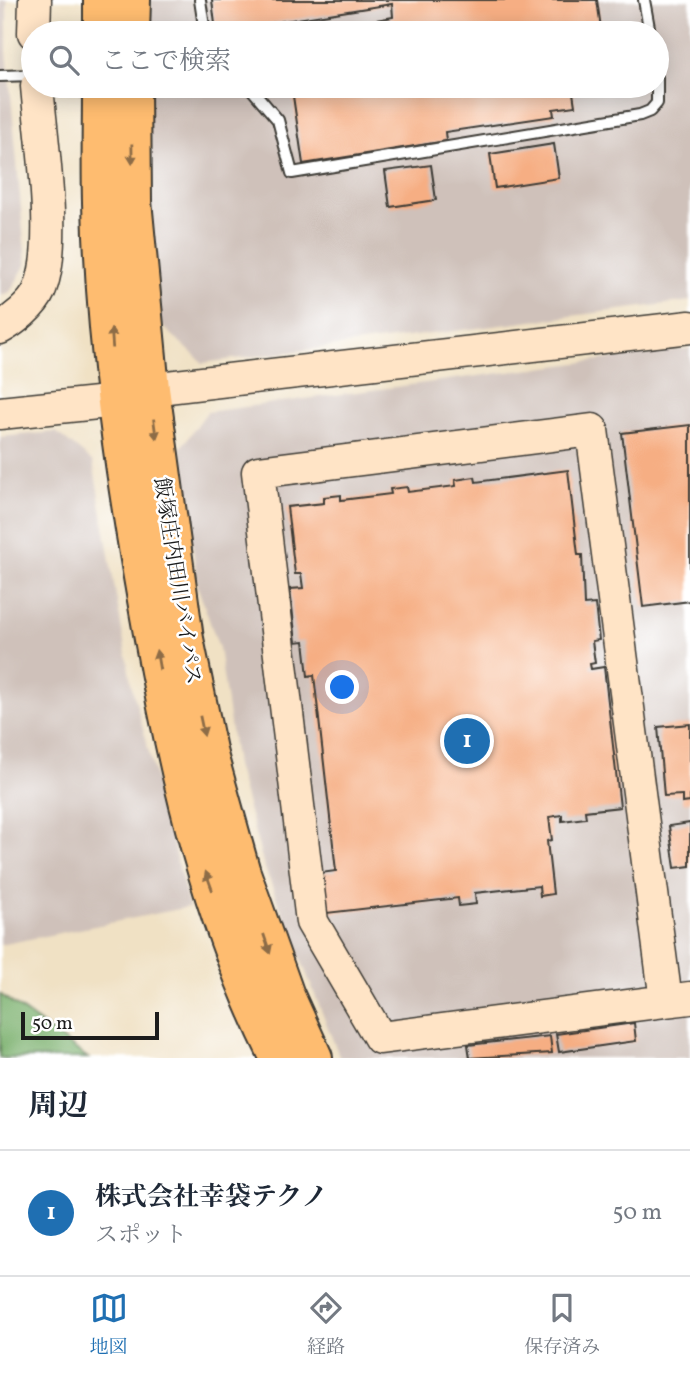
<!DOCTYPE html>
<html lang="ja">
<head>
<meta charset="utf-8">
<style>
	body { margin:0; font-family:Vollkorn,"Noto Serif JP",serif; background:#f6f6f7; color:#1f2937 }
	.scale { position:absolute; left:21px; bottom:18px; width:138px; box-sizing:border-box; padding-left:7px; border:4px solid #1c1c1c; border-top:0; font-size:19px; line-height:24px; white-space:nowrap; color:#1c1c1c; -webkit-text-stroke:5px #fff; paint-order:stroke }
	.you { position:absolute; left:343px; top:688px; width:24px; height:24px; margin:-18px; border:5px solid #fff; border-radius:50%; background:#1a73e8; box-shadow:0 0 0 10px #1a73e833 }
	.badge { display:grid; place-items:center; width:46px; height:46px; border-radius:50%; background:#1f6fb2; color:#fff; font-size:23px; font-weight:700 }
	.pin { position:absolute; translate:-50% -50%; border:4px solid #fff; box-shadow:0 2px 7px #0006 }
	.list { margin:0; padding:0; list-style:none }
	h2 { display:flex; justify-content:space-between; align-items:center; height:91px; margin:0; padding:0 28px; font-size:30px }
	h2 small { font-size:23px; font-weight:400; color:#747a83 }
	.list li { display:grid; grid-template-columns:46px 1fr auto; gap:21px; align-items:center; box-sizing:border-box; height:126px; padding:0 28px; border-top:2px solid #e0e1e3 }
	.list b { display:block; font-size:26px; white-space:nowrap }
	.list p { margin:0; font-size:23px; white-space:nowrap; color:#747a83 }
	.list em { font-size:23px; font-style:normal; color:#747a83 }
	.icon { flex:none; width:38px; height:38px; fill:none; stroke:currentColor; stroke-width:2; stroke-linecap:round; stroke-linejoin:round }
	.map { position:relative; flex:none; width:690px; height:1058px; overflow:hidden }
	.search { position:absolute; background:#fff; box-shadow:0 4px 18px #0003; left:21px; right:21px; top:21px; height:77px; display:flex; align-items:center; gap:18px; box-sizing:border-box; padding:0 24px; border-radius:38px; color:#747a83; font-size:26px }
	.sheet { height:217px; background:#fff }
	nav { display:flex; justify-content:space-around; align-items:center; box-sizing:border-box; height:98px; border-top:2px solid #e0e1e3; background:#fff; font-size:19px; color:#747a83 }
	nav a { display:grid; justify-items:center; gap:4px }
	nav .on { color:#1f6fb2 }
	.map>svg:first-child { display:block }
	.industrial { fill:#cfc1ba }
	.forest { fill:#7cb16e; stroke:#4c6645; stroke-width:2 }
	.building { fill:#f6ae83 }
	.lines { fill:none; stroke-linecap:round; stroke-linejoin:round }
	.lane-casing { stroke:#3c3a35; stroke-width:14 }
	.secondary-casing { stroke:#3c3a35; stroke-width:35 }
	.highway-casing { stroke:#3c3a35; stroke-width:42 }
	.lane { stroke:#fff; stroke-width:10 }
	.secondary { stroke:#ffe4c6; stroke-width:32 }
	.highway { stroke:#febc70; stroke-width:38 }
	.oneway { fill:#8d6c46 }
	.labels { text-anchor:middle; stroke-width:5; stroke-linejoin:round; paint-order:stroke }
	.street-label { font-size:21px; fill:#1c1c1c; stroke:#fff }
</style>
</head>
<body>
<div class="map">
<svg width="690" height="1058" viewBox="0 0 690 1058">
	<rect width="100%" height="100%" fill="#fff"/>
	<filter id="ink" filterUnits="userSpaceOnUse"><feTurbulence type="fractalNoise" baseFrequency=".0143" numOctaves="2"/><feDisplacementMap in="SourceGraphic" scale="14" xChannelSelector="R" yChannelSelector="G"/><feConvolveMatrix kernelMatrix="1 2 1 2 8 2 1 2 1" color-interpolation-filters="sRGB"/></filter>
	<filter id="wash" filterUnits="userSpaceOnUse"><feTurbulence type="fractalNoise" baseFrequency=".00686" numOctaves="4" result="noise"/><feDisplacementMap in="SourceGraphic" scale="28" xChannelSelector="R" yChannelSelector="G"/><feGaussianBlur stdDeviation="1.57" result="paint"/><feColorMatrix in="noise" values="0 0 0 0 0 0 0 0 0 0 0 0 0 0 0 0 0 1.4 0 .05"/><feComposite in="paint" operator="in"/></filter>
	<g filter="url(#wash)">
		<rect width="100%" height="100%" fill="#f0e1c4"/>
		<path class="industrial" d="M0,0h7v51l19,213 -16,28 -10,4z
			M144,0h546v301l-487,62 -45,-41 -14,-236h513v-53h-513z
			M690,348v710h-350l-76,-192 -28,-101 -17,-117 -21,-60 -18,-139 27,-37z
			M56,432l37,30 38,221 58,224 -189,38v-508z"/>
		<path class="forest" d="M0,994l88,64h-88z"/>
		<g id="blocks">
			<path class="building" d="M212,0h385l4,28 -35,5h-263l90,-16 -1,-13 -176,28z
				M309,86h11l1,5 33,-5h218l3,20 -22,3 1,7 -109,16 1,9 -143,23 -10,-68 17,-3z
				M554,144l5,34 -64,10 -5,-34z
				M431,165l5,35 -46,7 -5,-36z
				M690,425v176l-47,6 -21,-174z
				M568,470l10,85h4l2,50 11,-1 4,36 -7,1 3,22 -5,1 1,5 13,-2 16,140 -35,4 1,7 -24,3v-6l-13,2 3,23 -5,1 6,53 -13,2 -1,-10 -64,7 1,11 -17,2 -1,-8 -140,16 -5,-40 23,-3 -22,-196 -6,1 -4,-35 -8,1 -6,-53 13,-1 -2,-14h-6l-8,-67 37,-4v-6l17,-2v5l50,-6 -1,-5 17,-2 1,5 48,-6 -1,-6 20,-3 1,5z
				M690,724v78l-8,1v-8l-18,1 -6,-69z
				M690,823v43l-15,2 -6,-42z
				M634,1023l2,18 -77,11 -3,-18z
				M550,1036l2,17 -82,5 -2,-13z"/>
		</g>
	</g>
	<g filter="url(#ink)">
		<use href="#blocks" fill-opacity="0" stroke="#3c3a35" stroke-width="2"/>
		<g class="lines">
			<defs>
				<path id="lane" d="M200,0l5,33
					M644,0l6,33
					M0,76l33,-1
					M249,86l29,34 14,53 348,-58 10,-4 7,-8v-26"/>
				<path id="secondary" d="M34,33l1,-33
					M0,328c13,-7 33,-23 39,-37 20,-44 2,-154 -2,-205
					M0,413l117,-12 33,-12 540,-62
					M666,1001l-74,-571 -334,42 54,450 68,116 286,-37 24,-3"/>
				<path id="highway" d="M103,33v-33
					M130,33l1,-33
					M102,86c0,39 -1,78 0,116 3,145 25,289 51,431 26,146 60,292 127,425
					M131,86l1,115 18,188 34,250 24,116 33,118 44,123 28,62"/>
			</defs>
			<use href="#lane" class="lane-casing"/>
			<use href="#secondary" class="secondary-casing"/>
			<use href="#highway" class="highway-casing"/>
			<use href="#lane" class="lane"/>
			<use href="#secondary" class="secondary"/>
			<use href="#highway" class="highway"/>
		</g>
		<defs><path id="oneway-solid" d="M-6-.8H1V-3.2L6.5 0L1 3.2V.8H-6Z" transform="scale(1.75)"/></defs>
		<g class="oneway">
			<use href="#oneway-solid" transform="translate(132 154) rotate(89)"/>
			<use href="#oneway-solid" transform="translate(112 338) rotate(-94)"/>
			<use href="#oneway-solid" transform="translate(155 429) rotate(82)"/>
			<use href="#oneway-solid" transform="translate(158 660) rotate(-100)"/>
			<use href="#oneway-solid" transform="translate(202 726) rotate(78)"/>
			<use href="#oneway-solid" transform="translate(209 881) rotate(-110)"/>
			<use href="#oneway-solid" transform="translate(267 944) rotate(71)"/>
		</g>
	</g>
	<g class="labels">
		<g class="street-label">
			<text transform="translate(178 581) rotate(81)" y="7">飯塚庄内田川バイパス</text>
		</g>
	</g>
</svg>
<div class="scale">50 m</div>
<div class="you"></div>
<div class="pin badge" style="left:467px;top:741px">1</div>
<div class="search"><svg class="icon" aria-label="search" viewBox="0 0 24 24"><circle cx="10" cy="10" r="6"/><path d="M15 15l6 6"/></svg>ここで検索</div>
</div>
<section class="sheet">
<h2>周辺<small></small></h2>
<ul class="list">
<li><span class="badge">1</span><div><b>株式会社幸袋テクノ</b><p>スポット</p></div><em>50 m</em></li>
</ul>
</section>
<nav>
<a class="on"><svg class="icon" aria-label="map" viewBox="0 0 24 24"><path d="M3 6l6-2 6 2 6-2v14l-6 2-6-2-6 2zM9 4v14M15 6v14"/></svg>地図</a>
<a><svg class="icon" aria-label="directions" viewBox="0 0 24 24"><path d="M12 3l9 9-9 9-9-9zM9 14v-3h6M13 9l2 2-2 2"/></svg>経路</a>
<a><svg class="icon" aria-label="saved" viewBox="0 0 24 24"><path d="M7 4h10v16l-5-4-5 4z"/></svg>保存済み</a>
</nav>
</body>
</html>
